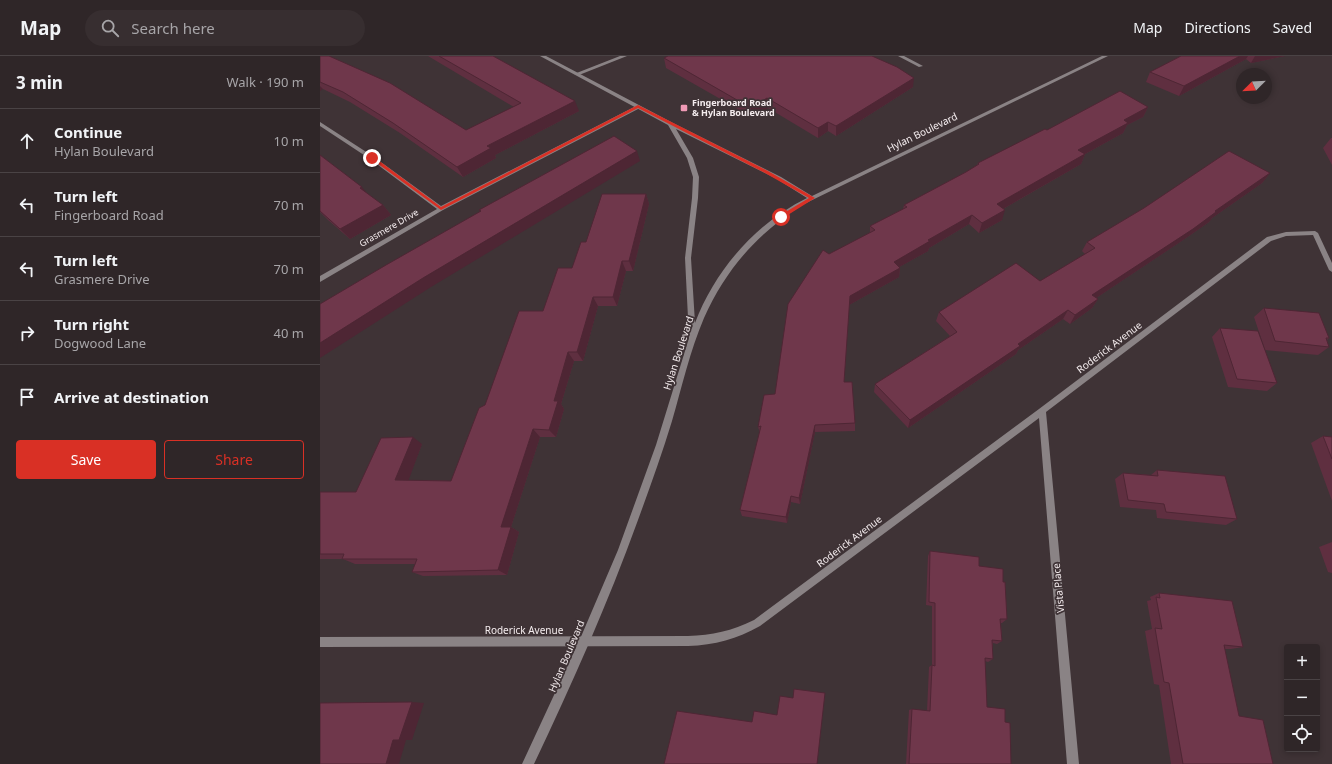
<!DOCTYPE html>
<html lang="en">
<head>
<meta charset="utf-8">
<style>
	body { margin:0; font-family:"Noto Sans",sans-serif; background:#372e30; color:#f1f3f6 }
	.controls { position:absolute; right:12px; bottom:12px; display:grid; overflow:hidden; border-radius:4px; box-shadow:0 2px 6px #0003 }
	.controls button { width:36px; height:36px; display:grid; place-items:center; padding:0; border:0; border-bottom:1px solid #4a4345; background:#2f2628; color:#f1f3f6; font:20px sans-serif }
	.compass { position:absolute; left:916px; top:12px; width:36px; height:36px; border-radius:50%; background:#2f2628; box-shadow:0 2px 6px #0003; rotate:246deg }
	.stop { position:absolute; width:12px; height:12px; margin:-9px; border:3px solid #d93025; border-radius:50%; background:#fff }
	.stop.end { background:#d93025; border-color:#fff; box-shadow:0 1px 4px #0008 }
	.list { margin:0; padding:0; list-style:none }
	h2 { display:flex; justify-content:space-between; align-items:center; height:52px; margin:0; padding:0 16px; font-size:17px }
	h2 small { font-size:13px; font-weight:400; color:#a7a5a8 }
	.list li { display:grid; grid-template-columns:26px 1fr auto; gap:12px; align-items:center; box-sizing:border-box; height:64px; padding:0 16px; border-top:1px solid #4a4345 }
	.list b { display:block; font-size:15px; white-space:nowrap }
	.list p { margin:0; font-size:13px; white-space:nowrap; color:#a7a5a8 }
	.list em { font-size:13px; font-style:normal; color:#a7a5a8 }
	.actions { display:flex; gap:8px; padding:12px 16px }
	.actions a { flex:1; padding:9px 0; border:1px solid #d93025; border-radius:4px; text-align:center; font-size:14px; color:#d93025 }
	.actions .main { background:#d93025; color:#fff }
	.icon { flex:none; width:22px; height:22px; fill:none; stroke:currentColor; stroke-width:2; stroke-linecap:round; stroke-linejoin:round }
	.map { position:relative; flex:none; width:1012px; height:708px; overflow:hidden }
	header { display:flex; align-items:center; gap:24px; box-sizing:border-box; height:56px; padding:0 20px; background:#2f2628; border-bottom:1px solid #4a4345 }
	header strong { font-size:19px }
	nav { display:flex; gap:22px; margin-inline-start:auto; font-size:14px }
	.search { width:280px; height:36px; background:#372e30; display:flex; align-items:center; gap:10px; box-sizing:border-box; padding:0 14px; border-radius:22px; color:#a7a5a8; font-size:15px }
	main { display:flex }
	aside { flex:1; background:#2f2628 }
	.map>svg:first-child { display:block }
	.lines { fill:none; stroke-linecap:round; stroke-linejoin:round }
	.minor { fill:#8a8385; fill-rule:evenodd }
	.tertiary { fill:#8a8385; fill-rule:evenodd }
	.wall { fill:#5f2f40 }
	.shaded-wall { fill:#4e2634 }
	.building { fill:#6f374b; stroke:#4e2634 }
	.route { fill:#d93025 }
	.poi-dot { fill:#f09ab6; stroke:#3f3336; stroke-width:1.5 }
	.labels { text-anchor:middle; stroke-width:3.5; stroke-linejoin:round; paint-order:stroke }
	.far-poi-label { font-size:9px; font-weight:bold; fill:#f4ecee; stroke:#3f3336; text-anchor:start }
	.far-street-label { font-size:9px; fill:#f4ecee; stroke:#3f3336 }
	.street-label { font-size:10px; fill:#f4ecee; stroke:#3f3336 }
</style>
</head>
<body>
<header>
<strong>Map</strong>
<div class="search"><svg class="icon" aria-label="search" viewBox="0 0 24 24"><circle cx="10" cy="10" r="6"/><path d="M15 15l6 6"/></svg>Search here</div>
<nav><a>Map</a><a>Directions</a><a>Saved</a></nav>
</header>
<main>
<aside>
<h2>3 min<small>Walk · 190 m</small></h2>
<ul class="list">
<li><svg class="icon" aria-label="ahead" viewBox="0 0 24 24"><path d="M12 20V5M6 11l6-6 6 6"/></svg><div><b>Continue</b><p>Hylan Boulevard</p></div><em>10 m</em></li>
<li><svg class="icon" aria-label="left" viewBox="0 0 24 24"><path d="M17 20v-9H6M10 6l-5 5 5 5"/></svg><div><b>Turn left</b><p>Fingerboard Road</p></div><em>70 m</em></li>
<li><svg class="icon" aria-label="left" viewBox="0 0 24 24"><path d="M17 20v-9H6M10 6l-5 5 5 5"/></svg><div><b>Turn left</b><p>Grasmere Drive</p></div><em>70 m</em></li>
<li><svg class="icon" aria-label="right" viewBox="0 0 24 24"><path d="M7 20v-9h11M14 6l5 5-5 5"/></svg><div><b>Turn right</b><p>Dogwood Lane</p></div><em>40 m</em></li>
<li><svg class="icon" aria-label="arrive" viewBox="0 0 24 24"><path d="M6 21V4h12l-3 4 3 4H6"/></svg><div><b>Arrive at destination</b></div></li>
</ul>
<div class="actions"><a class="main">Save</a><a>Share</a></div>
</aside>
<div class="map">
<svg width="1012" height="708" viewBox="0 0 1012 708">
	<rect width="100%" height="100%" fill="#3f3336"/>
	<g class="lines">
		<path class="minor" d="M300,0h7l-48,19 -5,-1z
			M578,0h6l19,10 -4,1z
			M318,49l3,2 -1,1 -197,102 -123,72v-6l117,-67 -67,-50 -50,-33v-4l54,35 67,49z
			M995,175l3,2 14,30v9l-3,-2 -16,-35 -27,1 -15,5 -225,171 33,352h-12l-28,-346 -279,208c-23,13 -45,19 -72,20l-368,1v-10l368,-1c24,-1 44,-5 66,-16l285,-211 228,-172 19,-5z"/>
		<path class="tertiary" d="M220,0h6l127,67 108,54 31,19 290,-140h6l-306,149c-45,29 -76,64 -98,113 -14,33 -22,68 -32,103 -10,33 -22,66 -34,99 -30,83 -66,164 -104,244h-12l58,-125 38,-89 38,-105 33,-107 -4,-80 7,-60 1,-21 -6,-19 -19,-33zM356,73l101,50 30,19c-51,25 -92,72 -112,125l-4,-65 7,-60 1,-21 -6,-19z"/>
	</g>
	<path class="wall" d="M0,0l146,74 48,-23 -86,-51h65l86,55 -84,44 1,3 -33,19 -63,-44 -50,-31 -27,-13 -3,1z
		M861,0h104l-34,7 -5,-4 -67,37 -33,-14 4,-10z
		M344,2l249,29 -77,49 -8,-5 -10,7 -50,-30 -16,9 -86,-49z
		M828,51l-5,10 -16,8 -4,8 -38,21 -4,10 -78,45 -1,11 -23,13 -10,-9 -40,24 -1,3 -29,16 1,1 -1,9 -50,28 -5,77 11,41v8l-40,1 -15,72 -9,-2 -4,21 -45,-7 -2,-6 20,-77 -2,-6 17,-33 54,-140 41,-21v-7l33,-17 1,-4 62,-33 11,-7 1,-2 69,-33z
		M1011,82h1v27l-9,-17z
		M0,99l48,40 15,10 8,10 -41,24 -22,-19 -8,-8z
		M950,117l-8,10 -50,35 -3,4 -23,16 -90,60 2,1 -6,9 -22,16 -7,-5 -45,31 -2,4 -108,74 -34,-36 1,-8 75,-48 -14,-15 3,-9 101,-31 45,-27 -3,-3 5,-9z
		M326,138l3,10 -16,67h-7l-9,35h-19l-15,55h-9l-13,43 3,5 -8,28h-16l-29,90 8,5 -12,43 -84,1 -11,-4 3,-8h-60l-12,-5h-23v-67h36l66,-48 -14,36 43,1 34,-76 58,-94 29,-43 14,-26z
		M944,252l65,30 -2,2 2,7 -11,8 -53,-5 -11,-33z
		M900,272l57,55 -10,8 -39,-4 -16,-50z
		M1003,380l9,1v64l-21,-58z
		M837,414l80,49 -11,6 -69,-7 -1,-8 -36,-3 -5,-28 8,-6 28,2z
		M1012,486v31l-4,-1 -9,-25z
		M610,495l49,15 24,16 4,37 -5,4h-1l1,18 -5,3 -4,-1v16l-5,3 -3,-1 2,46 18,15 6,42h-105l3,-54 3,-1 15,2 2,-44 3,-2v-59l-6,-1 2,-49z
		M839,537l84,54 -12,2h-7l15,67 34,48h-102l-12,-79 -5,-1 -9,-53 7,-2 -5,-28 4,-1 -1,-3z"/>
	<path class="shaded-wall" d="M920,0h8l-2,3 -67,37 5,-10z
		M935,0h30l-34,7z
		M594,22l-1,9 -77,49v-10z
		M0,30l3,3 -3,2z
		M447,42l1,10 -16,9 -1,-9z
		M255,45l4,10 -84,44 1,3 -33,19 -6,-10 30,-21z
		M828,51l-5,10 -16,8 -4,8 -49,27 4,-10 46,-30z
		M508,66v9l-10,7v-10z
		M317,95l3,10 -209,126 -111,71v-15l103,-65z
		M765,98l-4,10 -87,50 3,-10z
		M950,117l-8,10 -50,35 -3,4 -23,16 -99,66 5,-9 123,-84z
		M42,131l8,10 -10,-9z
		M326,138l3,10 -16,67 -4,-10z
		M63,149l8,10 -41,24 -10,-10z
		M685,154l-3,10 -23,13 3,-10z
		M652,159l-3,9 -40,24 -1,3 -36,20 2,-9 34,-22z
		M302,205l4,10 -9,35 -4,-9z
		M580,212l-1,9 -50,28 1,-9z
		M273,241l5,9 -15,55 -6,-9z
		M778,243l-6,9 -22,16 5,-9z
		M748,254l-5,9 -45,31 -2,4 -108,74 2,-8 108,-76z
		M248,296l6,9 -13,43 3,5 -8,28 -7,-7 5,-29z
		M495,369v7l-15,72 -1,-6z
		M213,373l7,8 -29,90 8,5 -12,43 -9,-5 3,-43z
		M93,381l9,7 -16,43 -11,-7z
		M471,440v6l-4,21 -1,-6z
		M92,646l12,1 -12,37h-6l-7,24h-13l7,-24z"/>
	<path class="building" d="M0,0h9l61,27 76,47 55,-27 -82,-47h54l82,45 -88,45 4,2 -34,19 -64,-44 -50,-31 -23,-10z
		M348,0h204l25,11 17,11 -78,48 -8,-4 -10,6 -51,-30 -16,10 -87,-50z
		M861,0h59l-56,30 -34,-14z
		M800,35l28,16 -24,13 4,3 -50,27 7,4 -88,50 8,6 -23,13 -10,-8 -44,25 2,1 -36,21 6,6 -50,28 -6,86h8l3,41 -40,2 -16,73 -8,-2 -5,21 -46,-7 21,-84 -3,1 6,-32 11,-1 13,-90 35,-54 6,4 46,-24 -5,-4 37,-19 -3,-2 62,-33 13,-8 -1,-1 67,-34 2,1z
		M294,80l23,15 -214,127 -103,65v-39l66,-39 95,-54 -2,-1z
		M909,95l41,22 -55,38 1,1 -23,17 -101,66 6,4 -23,16 -7,-5 -50,34 2,2 -110,74 -35,-36 82,-52 -18,-20 77,-49 24,18 55,-33 -8,-6 57,-34z
		M0,99l42,32 -2,1 23,17 -43,24 -20,-18z
		M282,138h44l-17,67h-7l-9,36h-20l-16,55h-9l-14,49h4l-9,29 -16,-1 -32,98h10l-13,43 -86,2 5,-13h-75l2,-5h-24v-62h36l25,-54 32,-1 -18,43 56,1 28,-73 6,-3 34,-94h24l15,-43h14l9,-26h5z
		M944,252l55,5 10,25h-3l3,9 -54,-6z
		M900,272l38,3 19,52 -40,-4z
		M1003,380l9,1v22z
		M837,414l68,6 12,43 -71,-7 -2,-8 -36,-4 -5,-27 35,3z
		M610,495l49,6v9l24,3v13h2l2,37h-7l2,22 -10,-1 1,19 -8,-1 2,49 18,2v13l5,1 1,41h-102l3,-55 18,2 2,-46 3,1v-63l-6,-1z
		M839,537l73,8 11,46 -19,-2 15,71 24,4 10,44h-90l-14,-81 -5,-1 -9,-54 7,1 -6,-32 4,1z
		M474,633l31,4 -8,71h-153l13,-53 75,11 2,-11 23,4 3,-19 13,2z
		M92,646l-13,38h-6l-7,24h-66v-61z"/>
	<path class="route" d="M318,49l130,66 47,27 -32,20h-4v-2l30,-18 -44,-25 -127,-65 -197,102 -71,-52 4,-1 67,50z"/>
	<rect class="poi-dot" x="360" y="48" width="8" height="8" rx="2"/>
	<g class="labels">
		<g class="far-poi-label">
			<text x="372" y="50">Fingerboard Road<tspan x="372" dy="10">&amp; Hylan Boulevard</tspan></text>
		</g>
		<g class="far-street-label">
			<text transform="translate(69 172) rotate(-30)" y="3">Grasmere Drive</text>
		</g>
		<g class="street-label">
			<text transform="translate(602 76) rotate(-26)" y="4">Hylan Boulevard</text>
			<text transform="translate(789 291) rotate(-37)" y="4">Roderick Avenue</text>
			<text transform="translate(358 297) rotate(-72)" y="4">Hylan Boulevard</text>
			<text transform="translate(529 485) rotate(-37)" y="4">Roderick Avenue</text>
			<text transform="translate(738 532) rotate(-95)" y="4">Vista Place</text>
			<text x="204" y="578">Roderick Avenue</text>
			<text transform="translate(246 600) rotate(-67)" y="4">Hylan Boulevard</text>
		</g>
	</g>
</svg>
<div class="controls">
<button>+</button>
<button>−</button>
<button><svg class="icon" aria-label="locate" viewBox="0 0 24 24"><circle cx="12" cy="12" r="6"/><path d="M12 2v4M12 18v4M2 12h4M18 12h4"/></svg></button>
</div>
<svg class="compass" viewBox="-18 -18 36 36"><path d="M0-13l5 13h-10z" fill="#e53935"/><path d="M0 13l5-13h-10z" fill="#a7a5a8"/></svg>
<div class="stop" style="left:461px;top:161px"></div>
<div class="stop end" style="left:52px;top:102px"></div>
</div>
</main>
</body>
</html>
